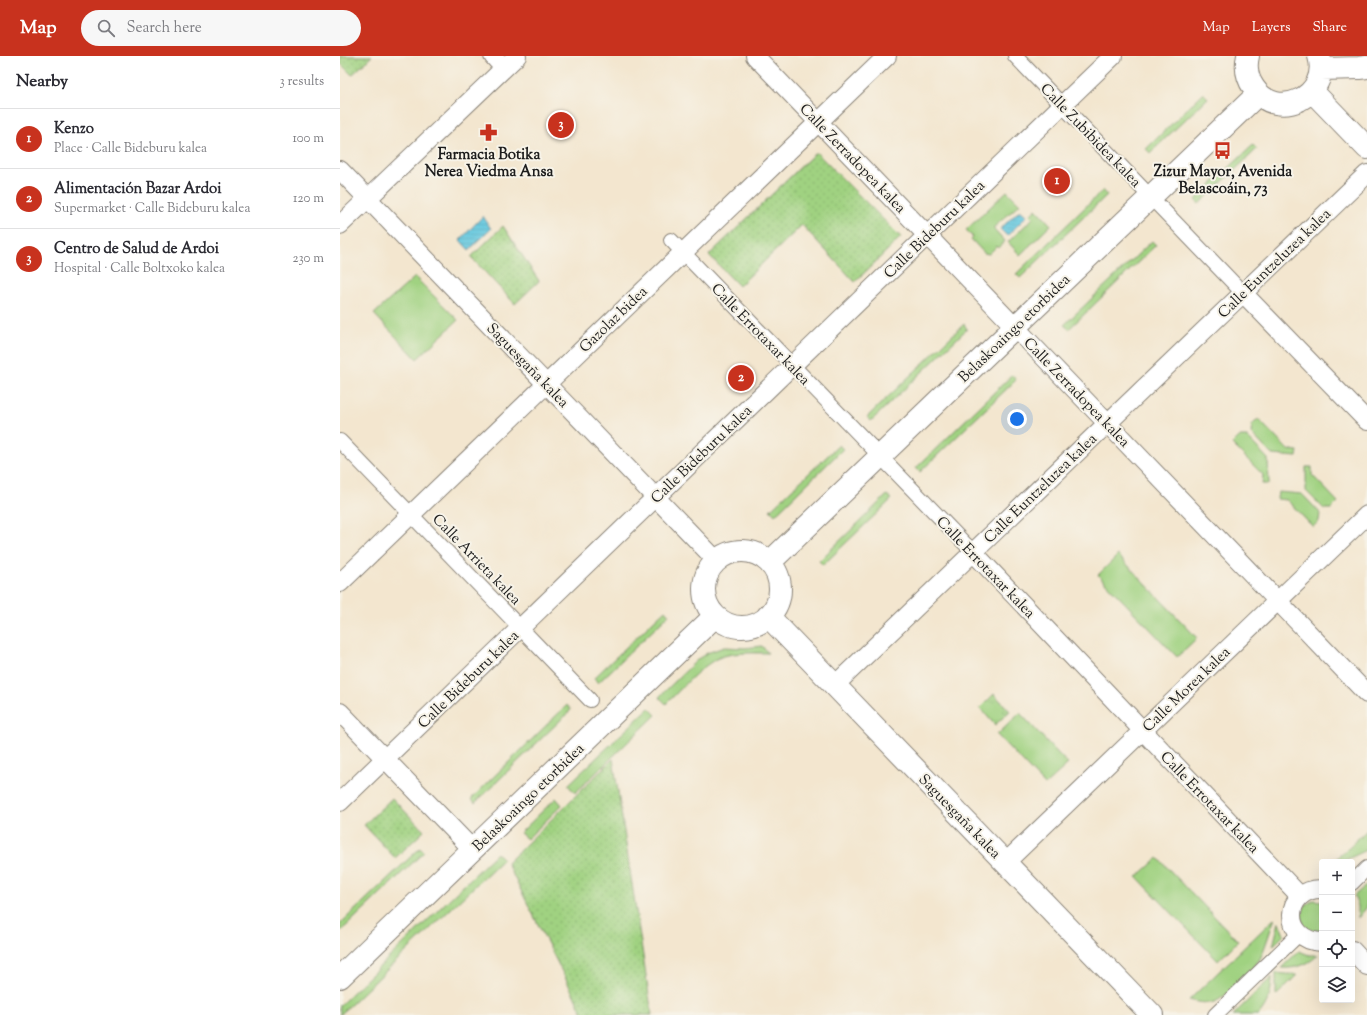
<!DOCTYPE html>
<html lang="en">
<head>
<meta charset="utf-8">
<style>
	body { margin:0; font-family:"Sorts Mill Goudy",serif; background:#f7f7f7; color:#2b2b33 }
	.controls { position:absolute; right:12px; bottom:12px; display:grid; overflow:hidden; border-radius:4px; box-shadow:0 4px 16px #0002 }
	.controls button { width:36px; height:36px; display:grid; place-items:center; padding:0; border:0; border-bottom:1px solid #e1e1e2; background:#fff; color:#2b2b33; font:20px sans-serif }
	.you { position:absolute; left:677px; top:363px; width:14px; height:14px; margin:-10px; border:3px solid #fff; border-radius:50%; background:#1a73e8; box-shadow:0 0 0 6px #1a73e833 }
	.badge { display:grid; place-items:center; width:26px; height:26px; border-radius:50%; background:#c8321e; color:#fff; font-size:13px; font-weight:700 }
	.pin { position:absolute; translate:-50% -50%; border:2px solid #fff; box-shadow:0 1px 4px #0006 }
	.list { margin:0; padding:0; list-style:none }
	h2 { display:flex; justify-content:space-between; align-items:center; height:52px; margin:0; padding:0 16px; font-size:17px }
	h2 small { font-size:13px; font-weight:400; color:#7c7c81 }
	.list li { display:grid; grid-template-columns:26px 1fr auto; gap:12px; align-items:center; box-sizing:border-box; height:60px; padding:0 16px; border-top:1px solid #e1e1e2 }
	.list b { display:block; font-size:15px; white-space:nowrap }
	.list p { margin:0; font-size:13px; white-space:nowrap; color:#7c7c81 }
	.list em { font-size:13px; font-style:normal; color:#7c7c81 }
	.icon { flex:none; width:22px; height:22px; fill:none; stroke:currentColor; stroke-width:2; stroke-linecap:round; stroke-linejoin:round }
	.map { position:relative; flex:none; width:1027px; height:959px; overflow:hidden }
	header { display:flex; align-items:center; gap:24px; box-sizing:border-box; height:56px; padding:0 20px; background:#c8321e; color:#fff }
	header strong { font-size:19px }
	nav { display:flex; gap:22px; margin-inline-start:auto; font-size:14px }
	.search { width:280px; height:36px; background:#f7f7f7; display:flex; align-items:center; gap:10px; box-sizing:border-box; padding:0 14px; border-radius:22px; color:#7c7c81; font-size:15px }
	main { display:flex }
	aside { flex:1; background:#fff }
	.map>svg:first-child { display:block }
	.grass { fill:url(#grass-dots); stroke:#5e774e }
	.park { fill:url(#park-tufts); stroke:#5e774e }
	.garden { fill:#a0d281; stroke:#5e774e }
	.water { fill:url(#water-rules); stroke:#3e727e }
	.lines { fill:none; stroke-linecap:round; stroke-linejoin:round }
	.pedestrian-casing { stroke:#888176; stroke-width:16 }
	.minor-casing { stroke:#888176; stroke-width:20 }
	.tertiary-casing { stroke:#888176; stroke-width:24 }
	.pedestrian { stroke:#fff; stroke-width:14 }
	.minor { stroke:#fff; stroke-width:18 }
	.tertiary { stroke:#fff; stroke-width:22 }
	.labels { text-anchor:middle; stroke-width:4; stroke-linejoin:round; paint-order:stroke }
	.street-label { font-size:15px; fill:#1c1c1c; stroke:#f7f3e8 }
	.poi-label { font-size:15px; font-weight:bold; fill:#1c1c1c; stroke:#f7f3e8 }
</style>
</head>
<body>
<header>
<strong>Map</strong>
<div class="search"><svg class="icon" aria-label="search" viewBox="0 0 24 24"><circle cx="10" cy="10" r="6"/><path d="M15 15l6 6"/></svg>Search here</div>
<nav><a>Map</a><a>Layers</a><a>Share</a></nav>
</header>
<main>
<aside>
<h2>Nearby<small>3 results</small></h2>
<ul class="list">
<li><span class="badge">1</span><div><b>Kenzo</b><p>Place · Calle Bideburu kalea</p></div><em>100 m</em></li>
<li><span class="badge">2</span><div><b>Alimentación Bazar Ardoi</b><p>Supermarket · Calle Bideburu kalea</p></div><em>120 m</em></li>
<li><span class="badge">3</span><div><b>Centro de Salud de Ardoi</b><p>Hospital · Calle Boltxoko kalea</p></div><em>230 m</em></li>
</ul>
</aside>
<div class="map">
<svg width="1027" height="959" viewBox="0 0 1027 959">
	<defs>
		<pattern id="grass-dots" width="8" height="8" patternUnits="userSpaceOnUse"><rect width="8" height="8" fill="#a0d281"/><path d="M2 2h.1M6 6h.1" fill="none" stroke="#89b46f" stroke-width="1.8" stroke-linecap="round"/></pattern>
		<pattern id="park-tufts" width="24" height="20" patternUnits="userSpaceOnUse"><rect width="24" height="20" fill="#a0d281"/><path d="M3 7l-1-3M5 7V3M7 7l1-3M15 17l-1-3M17 17v-4M19 17l1-3" fill="none" stroke="#89b46f"/></pattern>
		<pattern id="water-rules" width="6" height="5" patternUnits="userSpaceOnUse"><rect width="6" height="5" fill="#61c7df"/><path d="M0 2.5h6" fill="none" stroke="#54aabf"/></pattern>
	</defs>
	<rect width="100%" height="100%" fill="#f7f3e8"/>
	<filter id="ink" filterUnits="userSpaceOnUse"><feTurbulence type="fractalNoise" baseFrequency=".025" numOctaves="2"/><feDisplacementMap in="SourceGraphic" scale="8" xChannelSelector="R" yChannelSelector="G"/><feConvolveMatrix kernelMatrix="1 2 1 2 8 2 1 2 1" color-interpolation-filters="sRGB"/></filter>
	<filter id="wash" filterUnits="userSpaceOnUse"><feTurbulence type="fractalNoise" baseFrequency=".012" numOctaves="4" result="noise"/><feDisplacementMap in="SourceGraphic" scale="16" xChannelSelector="R" yChannelSelector="G"/><feGaussianBlur stdDeviation="0.9" result="paint"/><feColorMatrix in="noise" values="0 0 0 0 0 0 0 0 0 0 0 0 0 0 0 0 0 1.4 0 .05"/><feComposite in="paint" operator="in"/></filter>
	<g filter="url(#wash)">
		<rect width="100%" height="100%" fill="#f3e6cf"/>
		<path class="grass" d="M0,0h32l-20,19 -11,-11h-1z
			M476,96l85,85 -46,45 -53,-57 -63,61 -30,-31z
			M163,170l36,55 -24,23 -44,-47z
			M273,703l39,256h-68l-77,-152z
			M52,742l32,33 -29,27 -31,-33z"/>
		<path class="park" d="M654,638l16,17 -15,14 -15,-17z"/>
		<path class="garden" d="M863,37l5,5 -58,55 -4,-4z
			M913,89l4,4 -58,55 -4,-4z
			M763,134l4,5 -87,83 -4,-4z
			M667,135l13,13 -27,24 12,13 -6,7 -2,-2 -8,8 -5,-1 -13,-14 2,-2 -7,-7z
			M696,153l15,16 -31,30 -12,-13 25,-24 -3,-3z
			M812,185l4,4 -87,84 -5,-4z
			M75,221l43,43 -41,39 -43,-45z
			M624,268l3,5 -96,92 -4,-4z
			M672,319l4,5 -96,92 -4,-4z
			M918,363l30,31 10,1 -1,6 -25,-2 -21,-22 1,-8z
			M899,381h8l21,22 1,25h-7l1,-9 -31,-31z
			M499,389l4,4 -68,66 -5,-5z
			M966,411h6v8l26,27 -7,7h-7l-18,-18z
			M938,436l24,2 18,19 -1,8 -6,6 -26,-27 -10,-1z
			M547,439l5,4 -69,66 -4,-4z
			M778,499l79,83 -20,19 -79,-82z
			M325,554l4,5 -71,68 -4,-5z
			M422,590l6,7c-14,0 -31,-1 -44,3 -19,5 -44,34 -58,48l-7,-7 39,-38 9,-6 17,-6 21,1z
			M227,649l4,5 -96,93 -4,-4z
			M309,652l7,7 -81,78 -7,-8z
			M680,657l48,51 -23,21 -48,-50z
			M216,742l6,7 -35,34 -7,-6z
			M1027,774v20l-26,12h-8z
			M80,792l4,4 -84,80v-8z
			M157,797l6,6 -163,156v-10z
			M818,802l80,83 -20,20 -81,-84z
			M1027,828v23l-9,11v-12l-4,-10z
			M973,844l9,1v29c-17,4 -25,-10 -17,-24z
			M935,862c-5,13 -9,27 -14,39 -4,9 -37,43 -47,45 -8,2 -17,0 -25,-2z
			M939,866l5,13 -11,11z
			M959,895l10,4h9c-10,10 -23,14 -37,13z
			M936,917l21,2 -21,21z
			M932,921c0,13 -4,28 -14,38h-25z"/>
		<path class="water" d="M680,154l7,6 -20,20 -7,-7z
			M143,160l8,13 -22,21 -9,-10z"/>
	</g>
	<g filter="url(#ink)">
		<g class="lines">
			<defs>
				<path id="pedestrian" d="M675,0l228,237
					M331,184l302,312
					M0,385l250,259
					M1012,827l15,-15
					M875,959l84,-81"/>
				<path id="minor" d="M153,0l11,12
					M415,0l612,638
					M0,114l376,390
					M0,169l177,-169
					M903,237l124,128
					M633,496l327,344
					M0,527l547,-527
					M495,629l532,-511
					M0,656l133,138
					M0,746l773,-746
					M665,807l362,-348
					M982,833c-39,-1 -41,52 0,53
					M1012,894l15,16"/>
				<path id="tertiary" d="M908,0c-3,12 -1,22 6,32 23,34 77,8 65,-32
					M981,13l38,-1 8,-1
					M972,35l55,57
					M364 533a38 38 0 1 1 76 0a38 38 0 1 1-76 0Z
					M430,506l488,-468
					M428,560l384,399
					M0,921l375,-361"/>
			</defs>
			<use href="#pedestrian" class="pedestrian-casing"/>
			<use href="#minor" class="minor-casing"/>
			<use href="#tertiary" class="tertiary-casing"/>
			<use href="#pedestrian" class="pedestrian"/>
			<use href="#minor" class="minor"/>
			<use href="#tertiary" class="tertiary"/>
		</g>
	</g>
	<defs>
		<symbol id="pharmacy-bare" viewBox="-9 -9 18 18"><path d="M-2-6h4v4h4v4h-4v4h-4v-4h-4v-4h4Z" fill="#c8321e" stroke="#f7f3e8" stroke-width="2.5" paint-order="stroke"/></symbol>
		<symbol id="bus-bare" viewBox="-9 -9 18 18"><path d="M-5-6H5V4H4V6H2V4H-2V6H-4V4H-5ZM-3.5-4V0h7V-4ZM-3.5 1.2v1.5H-2V1.2ZM2 1.2v1.5H3.5V1.2Z" fill="#c8321e" stroke="#f7f3e8" stroke-width="2.5" paint-order="stroke"/></symbol>
	</defs>
	<g fill-rule="evenodd">
		<use href="#pharmacy-bare" x="136" y="64" width="25" height="25"/>
		<use href="#bus-bare" x="870" y="82" width="25" height="25"/>
	</g>
	<g class="labels">
		<g class="street-label">
			<text transform="translate(751 79) rotate(46)" y="5">Calle Zubibidea kalea</text>
			<text transform="translate(513 102) rotate(46)" y="5">Calle Zerradopea kalea</text>
			<text transform="translate(594 173) rotate(-44)" y="5">Calle Bideburu kalea</text>
			<text transform="translate(934 207) rotate(-44)" y="5">Calle Euntzeluzea kalea</text>
			<text transform="translate(273 263) rotate(-44)" y="5">Gazolaz bidea</text>
			<text transform="translate(674 272) rotate(-44)" y="5">Belaskoaingo etorbidea</text>
			<text transform="translate(421 278) rotate(46)" y="5">Calle Errotaxar kalea</text>
			<text transform="translate(188 309) rotate(46)" y="5">Saguesgaña kalea</text>
			<text transform="translate(737 336) rotate(46)" y="5">Calle Zerradopea kalea</text>
			<text transform="translate(361 398) rotate(-44)" y="5">Calle Bideburu kalea</text>
			<text transform="translate(700 432) rotate(-44)" y="5">Calle Euntzeluzea kalea</text>
			<text transform="translate(137 503) rotate(46)" y="5">Calle Arrieta kalea</text>
			<text transform="translate(646 511) rotate(46)" y="5">Calle Errotaxar kalea</text>
			<text transform="translate(128 623) rotate(-44)" y="5">Calle Bideburu kalea</text>
			<text transform="translate(846 633) rotate(-44)" y="5">Calle Morea kalea</text>
			<text transform="translate(188 741) rotate(-44)" y="5">Belaskoaingo etorbidea</text>
			<text transform="translate(870 746) rotate(46)" y="5">Calle Errotaxar kalea</text>
			<text transform="translate(620 760) rotate(46)" y="5">Saguesgaña kalea</text>
		</g>
		<g class="poi-label">
			<text x="149" y="103">Farmacia Botika<tspan x="149" dy="17">Nerea Viedma Ansa</tspan></text>
			<text x="883" y="120">Zizur Mayor, Avenida<tspan x="883" dy="17">Belascoáin, 73</tspan></text>
		</g>
	</g>
</svg>
<div class="controls">
<button>+</button>
<button>−</button>
<button><svg class="icon" aria-label="locate" viewBox="0 0 24 24"><circle cx="12" cy="12" r="6"/><path d="M12 2v4M12 18v4M2 12h4M18 12h4"/></svg></button>
<button><svg class="icon" aria-label="layers" viewBox="0 0 24 24"><path d="M12 4l9 5-9 5-9-5zM3 14l9 5 9-5"/></svg></button>
</div>
<div class="you"></div>
<div class="pin badge" style="left:717px;top:125px">1</div>
<div class="pin badge" style="left:401px;top:322px">2</div>
<div class="pin badge" style="left:221px;top:69px">3</div>
</div>
</main>
</body>
</html>
